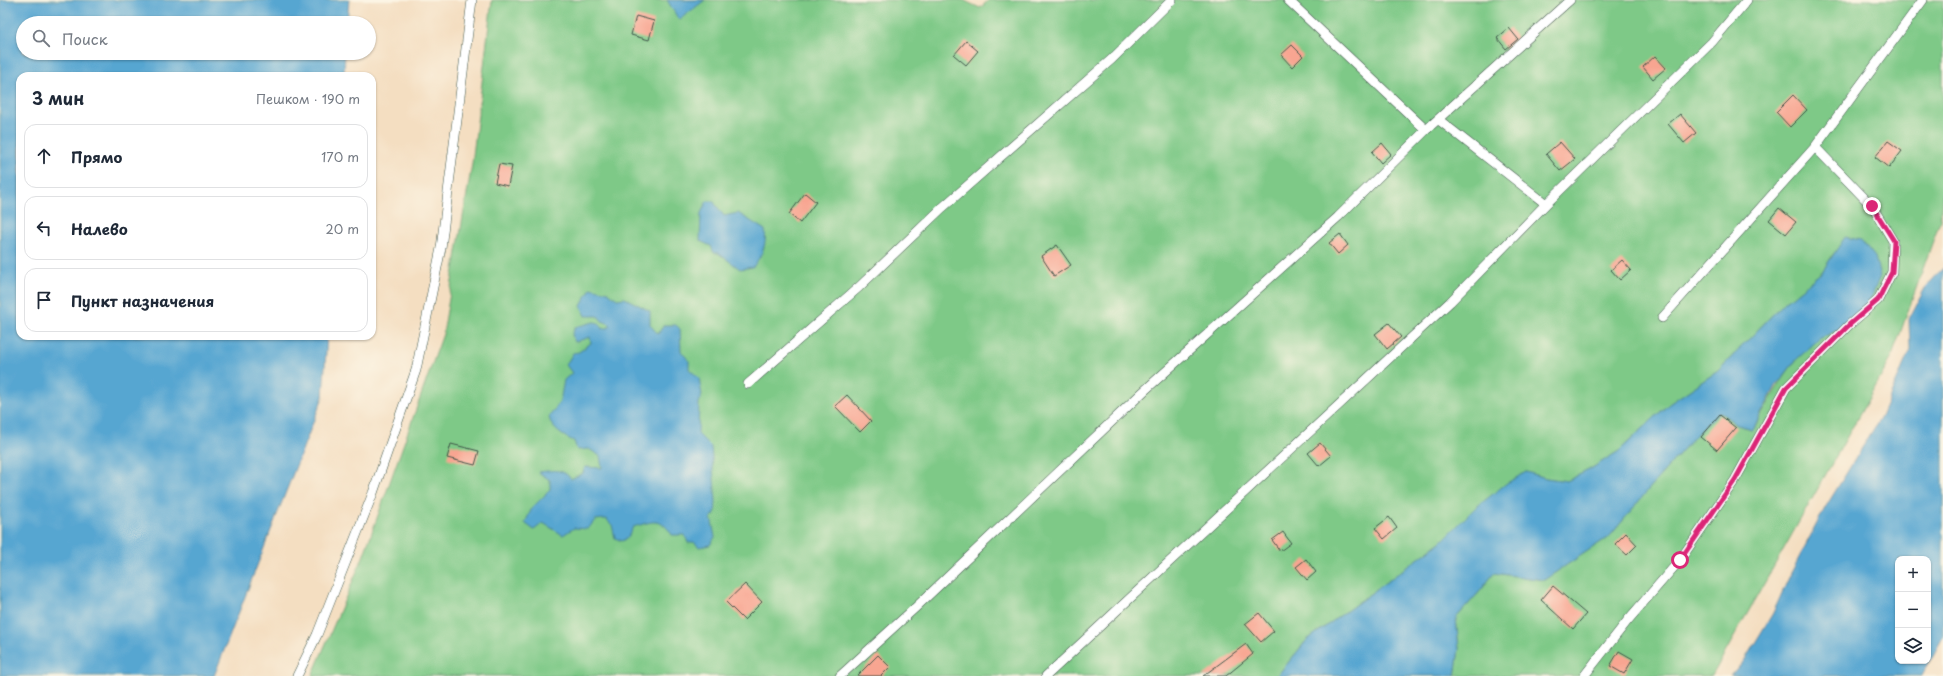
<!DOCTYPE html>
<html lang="ru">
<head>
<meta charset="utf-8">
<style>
	body { margin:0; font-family:"Playpen Sans",sans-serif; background:#f2f2f3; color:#1f2937 }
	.controls { position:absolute; right:12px; bottom:12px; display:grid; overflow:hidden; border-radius:8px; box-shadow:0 1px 3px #0004 }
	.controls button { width:36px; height:36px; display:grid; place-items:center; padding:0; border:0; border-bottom:1px solid #e0e1e3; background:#fff; color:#1f2937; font:20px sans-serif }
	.stop { position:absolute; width:12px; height:12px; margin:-9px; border:3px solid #db2777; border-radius:50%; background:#fff }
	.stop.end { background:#db2777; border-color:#fff; box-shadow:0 1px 4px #0008 }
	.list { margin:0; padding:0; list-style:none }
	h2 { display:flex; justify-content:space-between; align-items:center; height:52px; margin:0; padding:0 16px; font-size:17px }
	h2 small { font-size:13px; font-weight:400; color:#747a83 }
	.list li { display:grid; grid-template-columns:26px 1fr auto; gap:12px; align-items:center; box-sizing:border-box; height:64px; margin:0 8px 8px; padding:0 8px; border:1px solid #e0e1e3; border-radius:12px }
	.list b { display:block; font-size:15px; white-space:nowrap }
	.list em { font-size:13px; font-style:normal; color:#747a83 }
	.icon { flex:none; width:22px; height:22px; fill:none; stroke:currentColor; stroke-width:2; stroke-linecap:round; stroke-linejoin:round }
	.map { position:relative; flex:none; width:1943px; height:676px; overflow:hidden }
	.search { position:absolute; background:#fff; box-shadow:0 1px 3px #0004; left:16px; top:16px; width:360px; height:44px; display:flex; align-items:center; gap:10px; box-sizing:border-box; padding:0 14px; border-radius:22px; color:#747a83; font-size:15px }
	.panel { position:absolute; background:#fff; box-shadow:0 1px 3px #0004; left:16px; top:72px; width:360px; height:268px; border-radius:12px }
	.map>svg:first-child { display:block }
	.green { fill:#7ec987; stroke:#4e835e }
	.water { fill:#57a6d1; stroke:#3b7282; fill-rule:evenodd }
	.building { fill:#f8a591 }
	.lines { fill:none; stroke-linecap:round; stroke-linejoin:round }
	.lane-casing { stroke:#3f5549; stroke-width:10 }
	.lane { stroke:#fff; stroke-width:9 }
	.route { stroke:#db2777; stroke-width:5 }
</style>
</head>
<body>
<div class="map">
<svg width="1943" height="676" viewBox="0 0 1943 676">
	<rect width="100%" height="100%" fill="#fcf5e5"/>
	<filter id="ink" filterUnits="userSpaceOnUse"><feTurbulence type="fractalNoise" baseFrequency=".025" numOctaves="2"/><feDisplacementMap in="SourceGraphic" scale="8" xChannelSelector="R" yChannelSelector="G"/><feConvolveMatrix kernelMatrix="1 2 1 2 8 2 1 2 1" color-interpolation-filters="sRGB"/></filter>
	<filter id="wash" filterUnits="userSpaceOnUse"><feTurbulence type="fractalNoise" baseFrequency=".012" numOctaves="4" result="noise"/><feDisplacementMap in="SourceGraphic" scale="16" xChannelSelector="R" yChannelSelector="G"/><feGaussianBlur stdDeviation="0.9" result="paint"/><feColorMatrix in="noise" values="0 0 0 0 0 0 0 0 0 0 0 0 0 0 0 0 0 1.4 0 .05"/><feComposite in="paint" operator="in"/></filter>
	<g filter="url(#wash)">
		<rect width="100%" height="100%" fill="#f4dec1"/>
		<path class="green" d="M492,0h471l17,8 9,-8h954v190l-3,31 -49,138 -179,317h-257l4,-27 -3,-31 25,-28 13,-17 50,7 66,-44 48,-58 45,-51 17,-15 17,13 16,4c20,-32 34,-67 65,-90 10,-7 23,-11 34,-16l-18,-70 -12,19 -37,30 -67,69 -49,33 -50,47 -30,19 -22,11 -21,-3 -20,-6 -51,36 -34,34 -134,98 -30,36h-965l51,-119 80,-223 29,-170z"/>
		<path class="water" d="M0,0h349l-2,23h-324v30h322l-1,23h-324v260h307l-4,61 -109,279h-214z
			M667,0h38l-26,20z
			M707,201h6l11,15 14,-3 27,17c2,15 -3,25 -12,37l-13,2 -22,-16h-4l-3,-7 -11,-5 1,-28z
			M1845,237l16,3 14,17 5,19 -10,25 -18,22 -33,16 -23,21 -20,26 -23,43 -16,-4 -17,-13 -17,15 -45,51 -48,58 -66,44 -50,-7 -13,17 -25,28 3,31 -4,27h-178l30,-36 134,-98 34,-34 32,-25 19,-11 20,6 21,3 22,-11 30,-19 50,-47 49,-33 67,-69 37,-30z
			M1943,268v369l-21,39h-191l13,-15 29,-48 18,-40 34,-65 56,-91 29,-67 -1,-31 16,-31zM1898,559h30v102h-30z
			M591,288l17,4 9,7 8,-1 25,13v14l8,9 6,-9h12l4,4 1,22 8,10v8l10,9 3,17 -3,8 -1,31 13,13 5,54 -1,14 -4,2 4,20 -5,8 -11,2 -5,-5 -6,1 -3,-8h-13c-11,-19 -21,-13 -39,-8l-5,10 -6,4 -7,-3 -3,-13 -6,-6 -11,1 -7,9 -14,-1 -11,7 -20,-12 -9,7 -9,-7 7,-15 18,-18v-10l-12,-8c13,-1 24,-5 33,7l12,-6 2,-6 17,1 -2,-12 -11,-7 -12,1 -3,-9c-10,-4 -23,-12 -25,-24l11,-15 4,-22 8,-7 -6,-8 7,-12 6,-1 12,-9 -1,-6 -15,5 -3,-7 3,-8 19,-5 5,1 3,6 8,-2v-3l-8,-3 -4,-5h-12l-5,-10z"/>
		<g id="blocks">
			<path class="building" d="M636,16l18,5 -5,19 -18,-5z
				M1509,28l9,11 -12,10 -9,-11z
				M966,41l12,10 -12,14 -12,-10z
				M1292,45l11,11 -11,11 -11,-12z
				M1655,56l11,12 -13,11 -10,-12z
				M1793,95l14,15 -17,17 -14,-15z
				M1680,114l16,19 -12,10 -16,-19z
				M1888,141l14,10 -13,17 -14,-11z
				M1560,142l15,17 -15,12 -14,-17z
				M1382,143l9,11 -10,9 -9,-11z
				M499,164l13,2 -4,20 -13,-3z
				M805,193l11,9 -16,21 -11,-9z
				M1779,208l17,14 -10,12 -17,-14z
				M1340,234l8,11 -10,9 -9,-11z
				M1057,245l14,20 -17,11 -13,-20z
				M1622,260l9,10 -11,10 -9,-10z
				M1389,323l12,14 -14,12 -12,-15z
				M847,395l24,26 -11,11 -25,-26z
				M1720,415l16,13 -19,22 -16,-13z
				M1320,443l11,13 -12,10 -11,-13z
				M451,444l28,7 -4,14 -28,-7z
				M1389,517l8,11 -13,11 -9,-11z
				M1283,532l8,11 -11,8 -8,-11z
				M1626,533l11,12 -10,10 -12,-11z
				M1306,559l10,13 -9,8 -11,-13z
				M745,584l17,18 -18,18 -18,-18z
				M1553,586l33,28 -13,15 -32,-29z
				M1259,613l15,18 -13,11 -16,-18z
				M1246,644l7,10 -27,22h-23z
				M1619,651l14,8 -9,15 -14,-8z
				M878,655l12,12 -9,9h-24z"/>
		</g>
	</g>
	<g filter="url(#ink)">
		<use href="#blocks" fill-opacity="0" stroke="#3f5549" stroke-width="1"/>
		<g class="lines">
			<defs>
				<path id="lane" d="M1288,0l138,130
					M1439,120l107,84
					M1662,318l153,-171 108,-147
					M748,384l111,-97 83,-79 170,-149 60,-59
					M297,676l20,-41 56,-142 43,-123 25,-122 31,-248
					M840,676l75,-68 229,-217 194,-174 88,-87 144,-130
					M1046,676l404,-374 96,-98 166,-162 35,-42
					M1584,676l44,-56 52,-60 55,-80 51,-92 63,-63 29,-25 14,-28 1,-31 -21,-35 -57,-59"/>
			</defs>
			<use href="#lane" class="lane-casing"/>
			<use href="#lane" class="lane"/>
		</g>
	</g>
	<g class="lines" filter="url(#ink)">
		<path class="route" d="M1680,560l55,-80 51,-92 63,-63 29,-25 14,-28 2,-31 -22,-35"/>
	</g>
</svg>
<div class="controls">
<button>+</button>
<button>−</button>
<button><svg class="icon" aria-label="layers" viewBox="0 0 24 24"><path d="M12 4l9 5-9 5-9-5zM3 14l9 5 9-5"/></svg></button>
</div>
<div class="stop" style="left:1680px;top:560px"></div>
<div class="stop end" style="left:1872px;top:206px"></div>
<div class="search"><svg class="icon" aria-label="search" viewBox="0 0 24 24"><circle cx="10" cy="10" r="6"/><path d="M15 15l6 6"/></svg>Поиск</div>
<section class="panel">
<h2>3 мин<small>Пешком · 190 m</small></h2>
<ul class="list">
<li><svg class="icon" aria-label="ahead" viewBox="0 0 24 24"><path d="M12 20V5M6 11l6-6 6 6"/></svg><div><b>Прямо</b></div><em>170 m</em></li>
<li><svg class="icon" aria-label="left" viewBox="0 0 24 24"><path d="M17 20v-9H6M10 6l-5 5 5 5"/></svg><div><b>Налево</b></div><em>20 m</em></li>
<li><svg class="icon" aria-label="arrive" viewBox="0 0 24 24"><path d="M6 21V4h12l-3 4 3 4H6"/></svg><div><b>Пункт назначения</b></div></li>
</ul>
</section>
</div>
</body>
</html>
